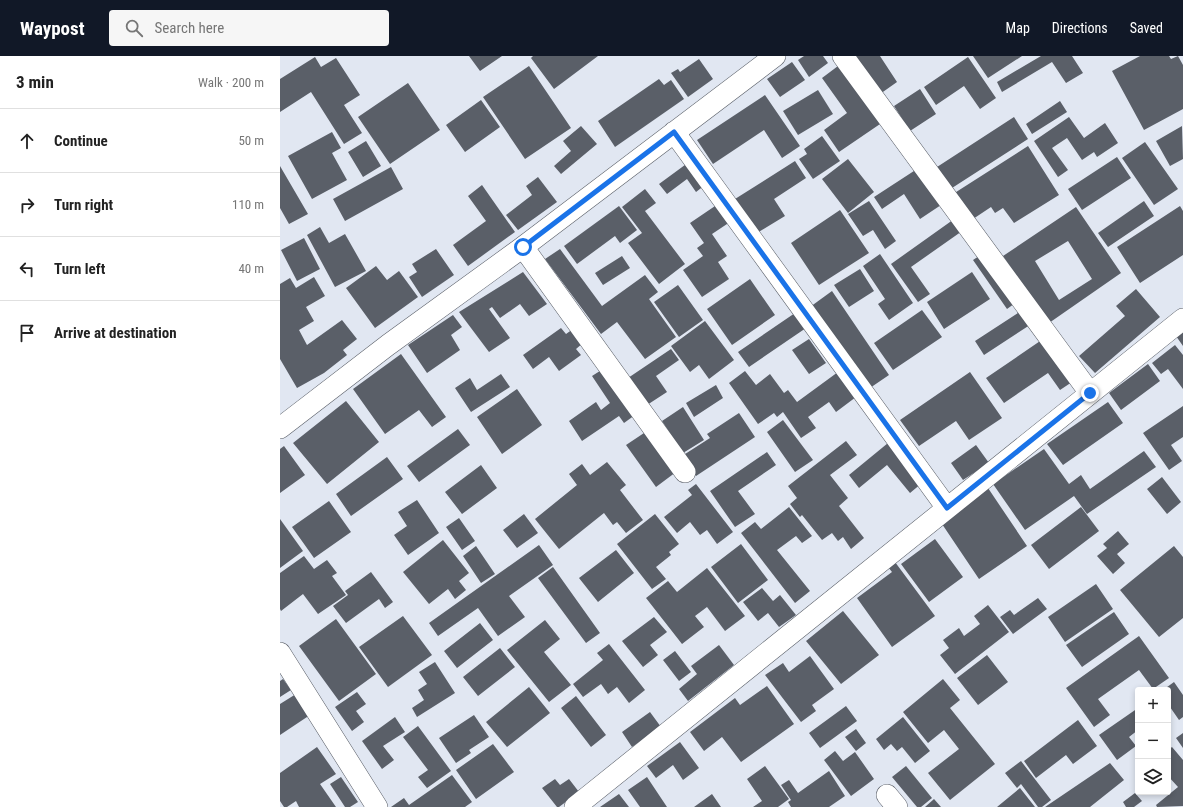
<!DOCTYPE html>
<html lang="en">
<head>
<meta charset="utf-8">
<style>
	body { margin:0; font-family:"Roboto Condensed",sans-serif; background:#f6f6f6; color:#222 }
	.controls { position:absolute; right:12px; bottom:12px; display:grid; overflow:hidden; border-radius:4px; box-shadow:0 2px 6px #0003 }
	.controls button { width:36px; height:36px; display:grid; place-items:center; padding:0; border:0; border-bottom:1px solid #e0e0e0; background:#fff; color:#222; font:20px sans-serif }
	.stop { position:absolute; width:12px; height:12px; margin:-9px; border:3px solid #1a73e8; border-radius:50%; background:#fff }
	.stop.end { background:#1a73e8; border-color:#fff; box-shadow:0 1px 4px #0008 }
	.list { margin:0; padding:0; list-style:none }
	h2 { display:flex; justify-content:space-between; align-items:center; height:52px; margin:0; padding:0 16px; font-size:17px }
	h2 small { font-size:13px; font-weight:400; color:#767676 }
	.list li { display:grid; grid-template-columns:26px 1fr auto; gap:12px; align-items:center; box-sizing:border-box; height:64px; padding:0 16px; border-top:1px solid #e0e0e0 }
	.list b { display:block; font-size:15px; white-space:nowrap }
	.list em { font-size:13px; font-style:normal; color:#767676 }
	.icon { flex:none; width:22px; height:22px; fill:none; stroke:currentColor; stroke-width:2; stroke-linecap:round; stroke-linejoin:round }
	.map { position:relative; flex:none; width:903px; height:751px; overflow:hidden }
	header { display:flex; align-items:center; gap:24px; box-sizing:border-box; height:56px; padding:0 20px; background:#111827; color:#fff }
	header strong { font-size:19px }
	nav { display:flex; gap:22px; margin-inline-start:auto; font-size:14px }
	.search { width:280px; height:36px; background:#f6f6f6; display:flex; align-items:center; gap:10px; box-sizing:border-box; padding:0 14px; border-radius:4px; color:#767676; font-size:15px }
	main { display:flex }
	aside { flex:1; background:#fff }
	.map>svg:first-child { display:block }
	.building { fill:#5a5f68; fill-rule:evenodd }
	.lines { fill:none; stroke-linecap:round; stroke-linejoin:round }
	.minor-casing { stroke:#585d66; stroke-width:22 }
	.minor { stroke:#fff; stroke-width:21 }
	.route { stroke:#1a73e8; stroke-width:5 }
</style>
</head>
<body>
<header>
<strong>Waypost</strong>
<div class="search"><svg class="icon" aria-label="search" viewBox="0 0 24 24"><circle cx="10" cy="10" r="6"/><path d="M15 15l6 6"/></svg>Search here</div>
<nav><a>Map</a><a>Directions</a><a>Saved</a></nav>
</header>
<main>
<aside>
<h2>3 min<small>Walk · 200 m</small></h2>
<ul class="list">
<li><svg class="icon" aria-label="ahead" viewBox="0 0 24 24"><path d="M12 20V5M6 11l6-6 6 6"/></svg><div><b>Continue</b></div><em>50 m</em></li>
<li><svg class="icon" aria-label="right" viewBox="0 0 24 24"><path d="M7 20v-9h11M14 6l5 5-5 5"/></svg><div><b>Turn right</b></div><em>110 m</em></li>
<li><svg class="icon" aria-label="left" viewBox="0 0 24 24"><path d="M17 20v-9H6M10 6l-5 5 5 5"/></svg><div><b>Turn left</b></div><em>40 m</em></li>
<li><svg class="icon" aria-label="arrive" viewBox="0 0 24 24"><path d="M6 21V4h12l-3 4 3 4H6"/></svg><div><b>Arrive at destination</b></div></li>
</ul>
</aside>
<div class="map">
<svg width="903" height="751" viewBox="0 0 903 751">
	<rect width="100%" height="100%" fill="#e1e7f2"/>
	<path class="building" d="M189,0h33l-22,15z
		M253,0h65l-44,33 -23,-31z
		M524,0h19l5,7 -19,14 -11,-17z
		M574,0h26l17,26 -17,12z
		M693,0h49l-34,22z
		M761,0h31l11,17 -17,10 -14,-21 -50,30 -5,-10z
		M860,0h29l2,3 7,-3 5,9v44l-39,21 -32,-59z
		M35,1l6,10 15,-9 24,37 -16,10 18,28 -18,11 -33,-52 -31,20v-33z
		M688,1l28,41 -16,11 -16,-23 -28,19 -12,-18z
		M419,3l14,20 -25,18 -17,-24 7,-4 2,3z
		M512,6l13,18 -25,17 -13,-18z
		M562,7l41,59 -44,30 -15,-22 23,-17 -25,-35z
		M249,10l42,62 -46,31 -42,-62z
		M379,23l5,6 7,-5 13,19 -69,48 -17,-26z
		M128,27l32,47 -50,34 -32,-47z
		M640,33l16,25 -26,17 -16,-25z
		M538,34l15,24 -35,21 -15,-24z
		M485,39l35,51 -18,12 -18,-28 -51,34 -16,-24z
		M201,44l19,27 -35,25 -19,-27z
		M780,45l7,11 -35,22 -6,-10z
		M734,61l14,22 -76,49 -15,-21z
		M789,61l15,21 21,-15 13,20 -21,14 -3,-5 -12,8 -15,-22 -15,10 16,22 -10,7 -24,-36z
		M301,70l16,18 -36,30 -7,-8 17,-15 -8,-10z
		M902,70l1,33 -13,7 -14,-25z
		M52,76l9,16 -9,5 15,27 -35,19 -24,-43z
		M542,80l18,25 -27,18 -14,-20 8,-5 -3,-5z
		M86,85l15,25 -18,11 -15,-25z
		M865,86l33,47 -24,16 -32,-47z
		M748,90l31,49 -45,28 -11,-15 -8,5 -4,-6 -21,14 -17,-27z
		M837,101l14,21 -49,32 -14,-21z
		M568,103l26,33 -26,21 -26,-34z
		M515,105l11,17 -32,21 11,17 -28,17 -22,-34z
		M409,106l16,23 -9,7 -9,-13 -20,15 -8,-10z
		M0,110l28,48 -19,10 -9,-16z
		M111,111l12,22 -58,32 -12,-22z
		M637,113l24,36 -21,14 -16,-25 -22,15 -8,-12z
		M258,121l19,25 -39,28 -12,-15 26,-20 -6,-9z
		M202,129l33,47 -47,34 -15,-21 33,-24 -18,-25z
		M365,133l11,14 -11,8 40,53 -26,20 -31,-41 14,-10 -20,-26z
		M589,145l27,40 -11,8 -12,-19 -10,6 -15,-22z
		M864,145l10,15 -46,31 -10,-14z
		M438,148l12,18 -18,12 15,22 -9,6 11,17 -27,18 -19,-27 20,-14 -6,-8 7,-5 -14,-20z
		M339,150l18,24 -17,13 -5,-7 -38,28 -13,-18z
		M900,150l3,5v44l-43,28 -23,-36z
		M796,151l45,66 -72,50 -46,-67zM788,185l24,38 -33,21 -24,-39z
		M560,154l29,43 -50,32 -28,-42z
		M677,161l8,12 -54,38 19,27 -12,8 -27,-38z
		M40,171l9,16 16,-9 21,37 -31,16 -28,-52z
		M24,182l16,31 -23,12 -16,-31z
		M156,193l18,26 -32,22 -13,-20 8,-5 -5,-8z
		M280,193l42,57 43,-31 13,17 -9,7 27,38 -31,22 -28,-37 -16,12 -56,-75z
		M705,196l33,49 -11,8 -34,-49z
		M600,198l33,49 -24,17 -11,-16 7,-5 -22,-33z
		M342,200l8,12 -27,17 -8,-12z
		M96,210l11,14 12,-9 19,26 -43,31 -29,-40z
		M580,213l14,22 -25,16 -15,-22z
		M243,216l24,32 -18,12 -9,-12 -20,14 -8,-11 -3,2 21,29 -21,14 -30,-40z
		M692,216l18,27 -46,30 -17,-27z
		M34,221l11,19 -19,11 8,14 -15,9 8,15 35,-25 15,19 -14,11 4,5 -23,18 -27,15 -17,-29v-75l10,-6 6,10z
		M470,223l25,36 -43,30 -25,-36z
		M398,229l25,35 -24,17 -25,-35z
		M856,233l24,28 -65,56 -16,-17 46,-40 -9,-10z
		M552,235l57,84 -22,15 -57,-83z
		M747,251l9,14 -52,34 -9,-14z
		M642,254l20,27 -49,33 -19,-27z
		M515,257l11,15 -57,39 -11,-15z
		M173,259l9,12 -11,8 9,15 -33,23 -19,-28z
		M425,265l29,39 -25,19 -10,-14 -9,7 -19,-26z
		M281,272l5,6 7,-5 10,14 -7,6 5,6 -22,16 -10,-14 -16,12 -10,-14z
		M903,275v15l-7,-10z
		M766,281l29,43 -15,10 -12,-17 -44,30 -18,-25z
		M529,283l17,24 -17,11 -17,-24z
		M895,289l8,10v34l-15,-20 -7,5 -9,-11z
		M391,293l8,11 -23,16 11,16 -20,13 -19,-27z
		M121,298l45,63 -14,10 -13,-17 -34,24 -32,-45z
		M868,308l12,17 -39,29 -12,-17z
		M323,313l32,46 -11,8 -5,-7 -37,25 -13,-20 27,-19 5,8 9,-7 -18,-27z
		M465,315l11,14 14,-11 14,19 4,-3 9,12 41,-30 18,25 -20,15 -7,-10 -21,15 8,11 -15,10 -18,-26 -6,5 -3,-4 -16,11 -29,-41z
		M690,316l32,46 -33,22 -13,-19 -37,25 -19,-26z
		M221,318l9,13 -39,25 -16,-24 15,-10 7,12z
		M436,329l7,13 -29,19 -8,-14z
		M237,333l25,36 -40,29 -25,-37z
		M66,345l33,41 -52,42 -34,-41z
		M828,346l15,21 -60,42 -16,-21z
		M903,350v31l-12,8 11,16 -13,9 -26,-37z
		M403,351l21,33 -21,13 -21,-32z
		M459,357l16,24 -59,39 -14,-20 28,-18 -3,-4z
		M503,364l30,40 -18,12 -28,-40z
		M178,373l12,16 -51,37 -12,-16z
		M367,375l29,41 -20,15 -30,-42z
		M566,385l11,14 -27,20 18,23 -9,8 25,32 -13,11 -8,-12 -5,4 -6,-8 -10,7 -20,-25 -2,2 -10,-13 7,-6 -9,-12z
		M608,387l34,40 -12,10 -23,-28 -28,23 -10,-13z
		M696,389l13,18 -26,17 -12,-17z
		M4,390l21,29 -25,18v-44z
		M764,393l25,35 12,-9 9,14 54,-38 12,16 -69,47 -13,-18 -49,34 -32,-46z
		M487,396l9,13 -38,26 17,23 -20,13 -25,-36z
		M107,401l16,22 -52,37 -15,-22z
		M327,406l19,23 -6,5 23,30 -17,13 -9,-11 -4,3 -9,-12 -45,36 -24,-30 42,-34 -8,-11 13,-10 8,11z
		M201,409l16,23 -35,26 -17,-22z
		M882,421l19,25 -14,12 -20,-25z
		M416,428l37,48 -16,12 -10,-14 -7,5 -10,-13 -13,11 -13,-16 28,-22 -4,-5z
		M708,432l39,58 -48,33 -39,-58z
		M137,444l22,33 -31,22 -14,-20 13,-9 -9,-14z
		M49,445l22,31 -37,26 -22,-31z
		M509,451l23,29 -10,7 -6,-7 -19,14 33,41 -15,12 -54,-70 14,-11 6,7z
		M801,451l18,24 -50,38 -18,-24z
		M244,458l14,19 -21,15 -14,-18z
		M375,458l24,30 -10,8 2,3 -15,12 10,12 -14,10 -35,-45z
		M179,462l16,23 -13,9 -16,-23z
		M0,463l23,32 -23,17z
		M838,475l11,13 -12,10 8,9 -12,11 -16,-18 10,-8 -4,-4z
		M655,483l28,38 -34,25 -28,-38z
		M163,484l26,33 -10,8 7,9 -11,9 -7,-10 -19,15 -26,-32z
		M461,488l27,36 -30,23 -27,-36z
		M259,489l14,20 -44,31 16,21 -27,19 -20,-28 -40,28 -9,-13z
		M196,490l19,28 -14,9 -18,-27z
		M894,490l9,11v61l-24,19 -39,-47z
		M336,494l18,23 -36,29 -19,-24z
		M24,500l10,13 13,-9 10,13 -5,3 14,19 -28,19 -15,-20 -22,17 -1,-2v-36z
		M615,506l40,54 -43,31 -35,-49 35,-26 -4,-5z
		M273,511l47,66 -14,10 -48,-65z
		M427,512l38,48 -20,15 -18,-24 -12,9 9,11 -22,17 -36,-46 22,-17 9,11z
		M91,516l22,30 -8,6 -6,-9 -33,24 -13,-17 15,-11 -3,-4z
		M816,528l17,25 -48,33 -17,-25z
		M482,532l11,13 7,-6 16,20 -17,12 -11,-14 -10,8 -15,-19z
		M758,542l9,11 -34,25 -13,-17 10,-7 4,5z
		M708,549l21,27 -54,42 -15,-19 9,-7 -6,-8 16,-12 5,8 16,-12 -6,-8z
		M563,555l36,44 -38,29 -35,-43z
		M834,556l15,22 -47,33 -16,-22z
		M123,560l29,39 -44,32 -29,-40z
		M374,561l13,15 -17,13 8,10 -15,12 -21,-26z
		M56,563l40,55 -37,27 -40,-55z
		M265,564l15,19 -16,13 27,33 -22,17 -42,-52z
		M200,567l13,17 -36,28 -13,-17z
		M859,580l30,42 -16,11 -14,-19 -41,29 12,16 -16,12 -28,-39z
		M329,588l36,46 -16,13 -12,-16 -9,7 -7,-10 -18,13 -10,-13 30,-24 -6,-7z
		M439,589l15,20 -46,36 -9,-12 18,-15 -6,-8z
		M220,592l15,19 -37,29 -15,-19z
		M395,595l16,21 -12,9 -16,-21z
		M707,599l21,27 -30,23 -21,-27z
		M530,600l24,33 -22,16 4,6 -15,11 -36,-47 18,-12 6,9z
		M155,606l20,31 -38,24 -5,-9 12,-8 -6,-10 9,-6 -8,-12z
		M3,623l8,11 -11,7v-16z
		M663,623l17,21 -10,8 45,56 -45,36 -22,-27 31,-24 -15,-19 -16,13 -25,-31z
		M894,626l9,13v22l-4,3 -9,-13 -2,2v-19h-5z
		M487,630l27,38 -53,38 -19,-25 -18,14 -14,-19 45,-34 5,7z
		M249,631l21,26 -43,34 -21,-25z
		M77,636l9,12 -10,7 8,11 -12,9 -17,-24z
		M16,638l14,21 -30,20v-31z
		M296,640l30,39 -15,12 -30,-39z
		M566,650l11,15 -37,27 -11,-15z
		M858,652v22l-9,7 7,9 -19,14 -18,-25z
		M370,656l11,15 -29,20 -10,-15z
		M194,659l15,22 -20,13 2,3 -15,10 -17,-25z
		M115,661l10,15 -22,14 11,14 -12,9 -20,-28z
		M623,661l27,34 -15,12 -13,-16 -5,4 -6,-7 -7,6 -8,-11z
		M798,664l19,26 -24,18 -7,-9 -30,23 -12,-17z
		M138,670l33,45 -24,17 -9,-11 10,-7 -25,-33z
		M576,673l10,14 -10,8 -11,-14z
		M903,677v15l-7,-10z
		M400,686l19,26 -16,12 -10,-15 -17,13 -9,-12z
		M213,688l21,28 -38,27 -20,-29z
		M37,691l19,27 -16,10 16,23h-37l-3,-6 -9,6h-3l-4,-6v-28z
		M892,691l11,13v46l-26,1 -1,-2 22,-18 -10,-11v-26z
		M555,695l8,10 12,-9 19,27 -23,17 -27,-36z
		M741,705l30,39 -9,7h-4l-17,-23 -4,4 -12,-15z
		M830,707l14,17 -34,27h-45z
		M485,710l24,33 -11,8h-25l9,-6 -15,-22z
		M626,710l26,32 -11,9h-4l-25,-30z
		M549,715l16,25 -16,11h-38l-3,-5 3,-2 -10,-15 8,-5 9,13z
		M172,719l20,27 -7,5h-74l13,-9 5,7z
		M61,721l17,25 -8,5h-5l-15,-23z
		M367,721l20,30h-27l-12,-17z
		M275,723l5,6 9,-6 10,13 -20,15h-2l-15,-19z
		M740,732l15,19h-38z
		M855,737l7,8 -8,6h-8l-3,-5z
		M339,738l10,13h-29z
		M432,738l9,13h-27z
		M654,743l7,8h-16z"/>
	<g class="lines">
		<defs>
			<path id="minor" d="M563,0l247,337
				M394,76l273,376
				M243,191l162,225
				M0,372l108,-83 135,-98 252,-191
				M0,597l97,154
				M607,739l10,12
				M295,751l608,-488"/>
		</defs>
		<use href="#minor" class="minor-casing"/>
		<use href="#minor" class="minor"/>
	</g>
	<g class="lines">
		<path class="route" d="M243,191l151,-115 273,376 143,-115"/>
	</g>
</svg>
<div class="controls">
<button>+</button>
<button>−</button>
<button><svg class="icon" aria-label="layers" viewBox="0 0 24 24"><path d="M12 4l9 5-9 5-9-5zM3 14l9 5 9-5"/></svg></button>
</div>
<div class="stop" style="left:243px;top:191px"></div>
<div class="stop end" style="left:810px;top:337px"></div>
</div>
</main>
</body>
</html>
